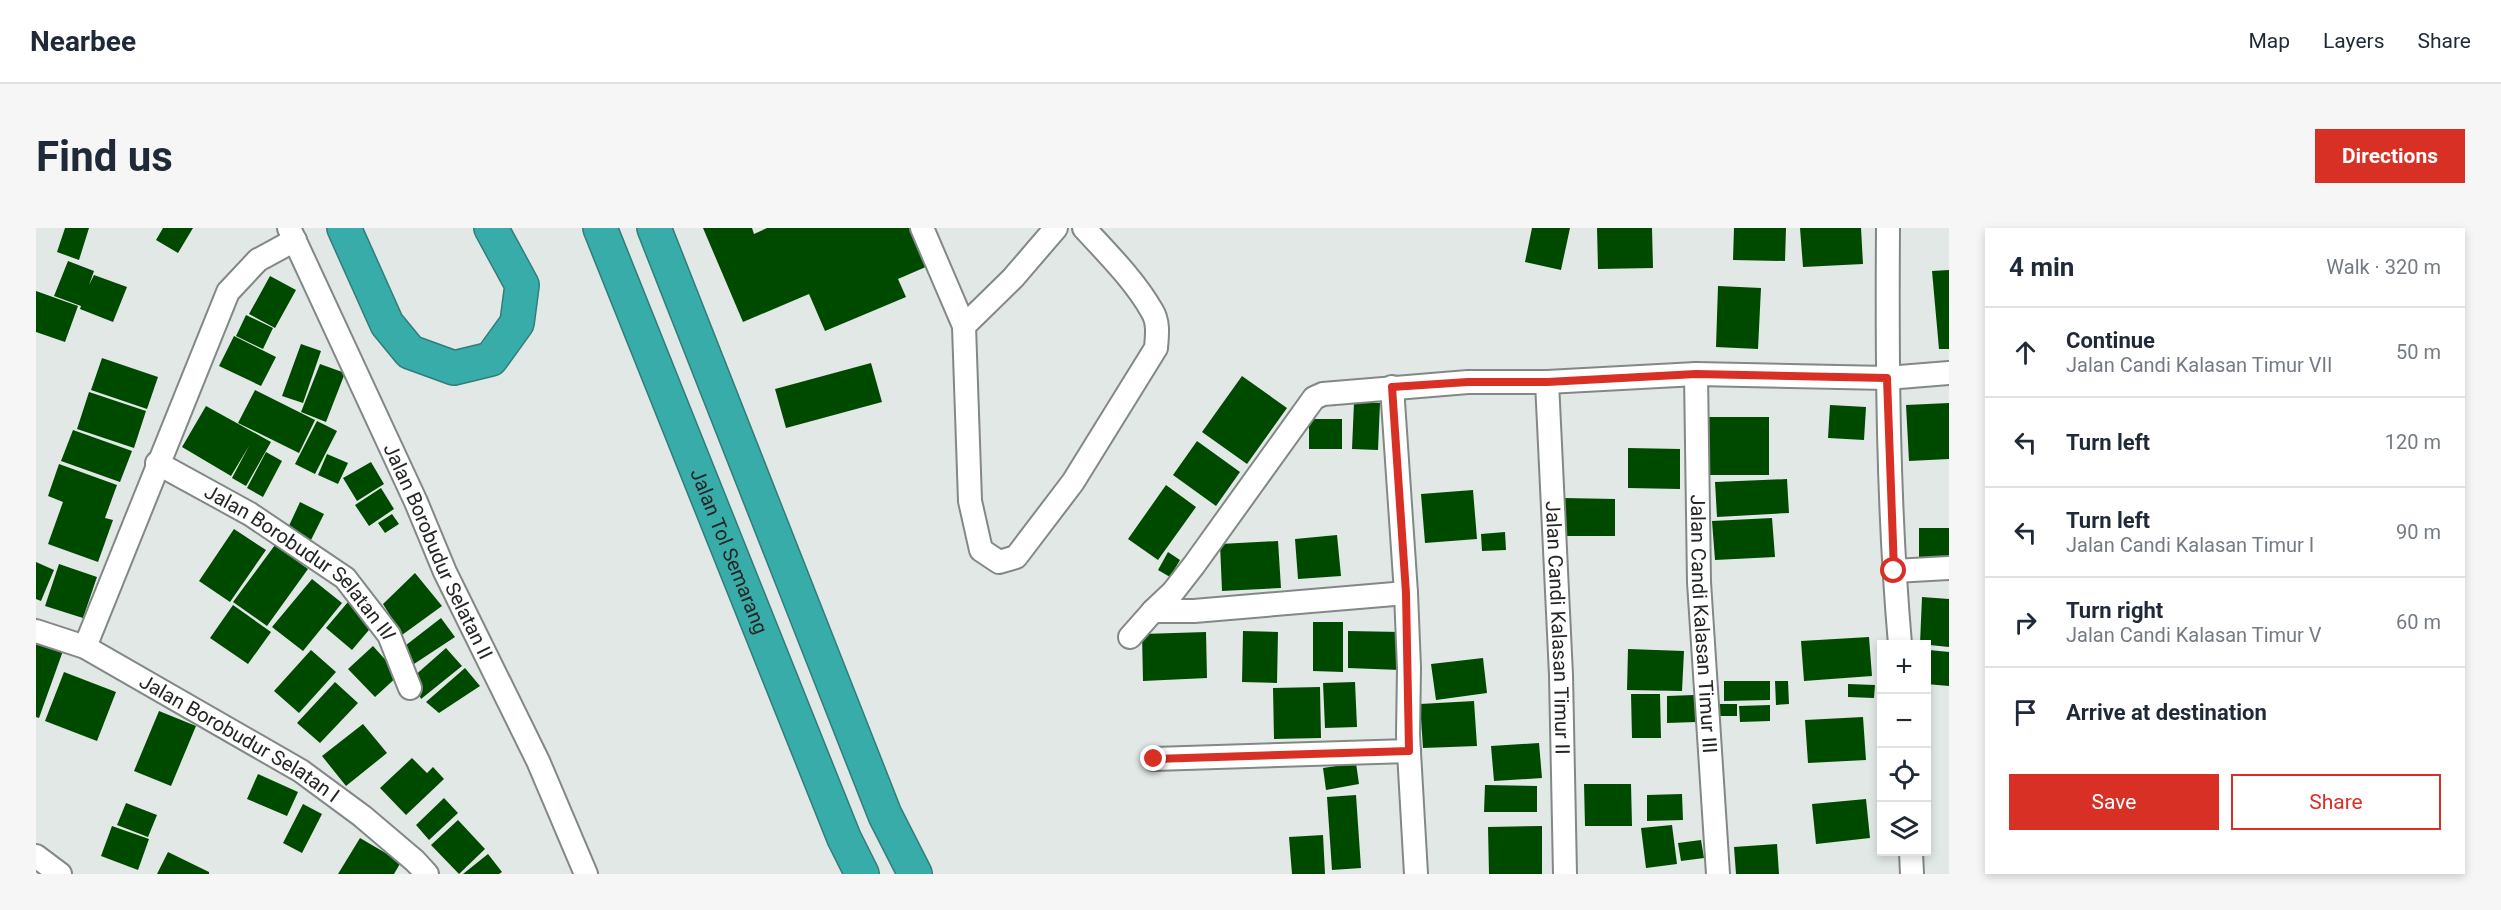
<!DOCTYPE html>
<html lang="en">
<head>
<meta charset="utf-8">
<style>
	body { margin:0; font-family:Roboto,sans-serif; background:#f6f6f7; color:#1f2937 }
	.controls { position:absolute; right:18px; bottom:18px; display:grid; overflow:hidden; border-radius:0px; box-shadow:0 3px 9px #0003 }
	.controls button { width:54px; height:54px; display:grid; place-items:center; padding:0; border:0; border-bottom:2px solid #e0e1e3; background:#fff; color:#1f2937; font:30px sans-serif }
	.stop { position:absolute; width:18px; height:18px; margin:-14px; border:4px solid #d93025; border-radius:50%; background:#fff }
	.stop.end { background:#d93025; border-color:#fff; box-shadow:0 2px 6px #0008 }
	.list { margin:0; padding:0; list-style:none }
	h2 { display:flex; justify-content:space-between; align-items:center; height:78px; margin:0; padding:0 24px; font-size:26px }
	h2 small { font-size:20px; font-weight:400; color:#747a83 }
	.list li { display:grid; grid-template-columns:39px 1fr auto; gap:18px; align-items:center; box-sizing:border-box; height:90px; padding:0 24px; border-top:2px solid #e0e1e3 }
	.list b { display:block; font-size:22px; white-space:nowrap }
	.list p { margin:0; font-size:20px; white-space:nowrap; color:#747a83 }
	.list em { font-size:20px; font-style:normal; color:#747a83 }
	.actions { display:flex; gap:12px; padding:18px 24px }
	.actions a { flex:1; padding:14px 0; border:2px solid #d93025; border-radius:0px; text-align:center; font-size:21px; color:#d93025 }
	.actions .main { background:#d93025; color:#fff }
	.icon { flex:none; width:33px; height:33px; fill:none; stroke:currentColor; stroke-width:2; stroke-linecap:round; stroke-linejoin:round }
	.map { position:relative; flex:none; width:1913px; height:646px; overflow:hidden; border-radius:0px }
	header { display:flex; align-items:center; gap:36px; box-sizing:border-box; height:84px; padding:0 30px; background:#fff; border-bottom:2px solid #e0e1e3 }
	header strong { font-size:28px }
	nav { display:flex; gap:33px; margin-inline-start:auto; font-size:21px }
	.intro { display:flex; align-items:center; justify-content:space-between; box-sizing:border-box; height:144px; padding:0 36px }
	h1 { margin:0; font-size:42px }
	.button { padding:15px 27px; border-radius:0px; background:#d93025; color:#fff; font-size:21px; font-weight:700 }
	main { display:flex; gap:36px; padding:0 36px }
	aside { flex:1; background:#fff; border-radius:0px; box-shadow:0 3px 9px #0003 }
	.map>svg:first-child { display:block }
	.building { fill:#004a00 }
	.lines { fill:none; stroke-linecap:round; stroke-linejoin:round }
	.street-casing { stroke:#828885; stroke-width:26 }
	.highway-casing { stroke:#317d7a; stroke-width:36 }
	.street { stroke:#fff; stroke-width:22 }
	.highway { stroke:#38aca8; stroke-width:33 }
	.route { stroke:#d93025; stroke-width:8 }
	.labels { text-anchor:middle; stroke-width:6; stroke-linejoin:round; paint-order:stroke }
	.street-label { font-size:20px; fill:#242625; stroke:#fff }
</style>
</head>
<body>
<header>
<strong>Nearbee</strong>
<nav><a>Map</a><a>Layers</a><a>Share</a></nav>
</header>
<div class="intro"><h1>Find us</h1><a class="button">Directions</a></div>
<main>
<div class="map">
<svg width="1913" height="646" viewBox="0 0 1913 646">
	<rect width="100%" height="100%" fill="#e1e8e5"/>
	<path class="building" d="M29,0h24l-10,32 -22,-8z
		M127,0h30l-15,25 -22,-13z
		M667,0h49l2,6 13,-6h145l16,38 -30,13 8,18 -81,34 -16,-37 -66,28z
		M1496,0h38l-9,42 -36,-8z
		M1561,0h55l1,40 -55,1z
		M1698,0h52l-1,33 -52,-1z
		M1764,0h61l2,36 -60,3z
		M32,33l26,10 -5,14 5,-10 33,12 -14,35 -33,-13 1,-3 -27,-10z
		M1913,42v79h-10l-7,-78z
		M234,48l26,14 -21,38 -26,-14z
		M1682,58l43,2 -3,61 -42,-2z
		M0,63l42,15 -13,36 -29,-10z
		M210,87l27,13 -10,21 -27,-13z
		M198,108l42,21 -15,29 -42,-20z
		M265,116l20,7 -18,52 -21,-7z
		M66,130l56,19 -11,32 -56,-19z
		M835,135l11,39 -96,26 -11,-39z
		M284,136l25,9 -19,49 -25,-10z
		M1206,148l45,32 -40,56 -45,-32z
		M219,162l60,30 -16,33 -61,-30z
		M53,164l57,19 -12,37 -57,-19z
		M1318,174l26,1 -2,47 -26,-1z
		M1913,175v56l-40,2 -3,-56z
		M1794,177l36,2 -2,33 -36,-2z
		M170,178l65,36 -25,44 -14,-8 17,-32 -18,30 -49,-29z
		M1672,189h61v58h-60z
		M1273,191h33v30h-33z
		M281,193l20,10 -22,43 -20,-10z
		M37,202l59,21 -12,31 -59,-21z
		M1161,213l43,31 -24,34 -43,-31z
		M1592,220l52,1v40l-52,-1z
		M230,224l16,9 -19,36 -16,-9z
		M291,226l21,9 -10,21 -20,-9z
		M335,234l13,22 -27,17 -14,-23z
		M23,236l58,21 -12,33 8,2 -15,42 -50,-18 15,-42 -15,-6z
		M1751,251l2,34 -72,4 -2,-35z
		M1130,257l30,22 -38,53 -30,-21z
		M345,260l13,21 -25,17 -14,-21z
		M1437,262l4,49 -52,4 -4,-49z
		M1527,270l52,1v37h-52z
		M264,274l24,12 -14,28 -23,-12z
		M356,286l7,10 -14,9 -7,-10z
		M1736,290l3,39 -60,3 -3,-39z
		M1883,300h30v29h-30z
		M198,301l32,21 -36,52 -31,-21z
		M1469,304l1,18 -24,1 -1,-17z
		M1301,307l4,41 -43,3 -3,-40z
		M1242,313l3,47 -59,3 -2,-47z
		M239,317l33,24 -41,57 -34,-24z
		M1132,324l12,8 -10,17 -12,-7z
		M0,334l18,8 -13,31 -5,-2z
		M23,336l38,13 -14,41 -38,-12z
		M379,345l27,33 -40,29 -19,-31z
		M276,351l30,24 -39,48 -31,-24z
		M1886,369l27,2v48l-29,-3z
		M312,374l26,22 -22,26 -26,-22z
		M197,377l38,27 -23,32 -38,-26z
		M405,390l14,19 -41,27 -13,-15z
		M1277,394h30v50l-30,-1z
		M1207,403l35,1 -1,51 -35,-1z
		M1312,403l53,1 -1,38 -52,-2z
		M1170,404l1,46 -64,3 -1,-47z
		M1833,409l3,39 -68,5 -3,-40z
		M0,410l28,10 -25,70 -3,-1z
		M337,418l26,29 -24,22 -27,-28z
		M410,420l16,18 -41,33 -9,-21z
		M1592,421l56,2 -2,40 -55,-1z
		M275,422l25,22 -37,41 -25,-22z
		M1893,422l20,2v34l-23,-2z
		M1447,430l4,35 -51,7 -5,-36z
		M429,440l15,18 -41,27 -13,-11z
		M28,444l52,20 -19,49 -52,-20z
		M1688,453h46v19l-46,1z
		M1739,453h13l1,23 -13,1z
		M299,454l23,21 -38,40 -23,-20z
		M1319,454l2,45 -32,1 -2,-45z
		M1812,456l27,1 -1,13 -26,-1z
		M1284,459l1,51 -47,1 -1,-51z
		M1595,466h29l1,44h-29z
		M1658,467l2,27 -29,1v-27z
		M1438,473l3,45 -54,2 -3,-44z
		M1683,476h18v12h-18z
		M1734,477v16l-30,1 -1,-16z
		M123,483l37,15 -25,60 -37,-15z
		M1827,489l3,43 -58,3 -3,-43z
		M327,496l24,29 -41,33 -24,-30z
		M1503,515l3,35 -48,3 -3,-35z
		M376,530l15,15 6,-6 11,12 -38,36 -26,-27z
		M1320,535l3,21 -33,6 -3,-22z
		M222,546l40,18 -11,24 -40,-17z
		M1548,556h47l1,42h-47z
		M1449,557l52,1v26h-53z
		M1646,566l1,26 -36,1v-26z
		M1320,567l5,73 -29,2 -5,-73z
		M408,570l14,15 -29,27 -13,-15z
		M1830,571l4,39 -54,6 -4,-40z
		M90,575l31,12 -9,22 -31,-12z
		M267,576l19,10 -20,39 -19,-10z
		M422,592l27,29 -26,25 -28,-29z
		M1636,597l5,39 -31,4 -5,-40z
		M76,598l37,13 -11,31 -37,-14z
		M1506,598v48h-53l-1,-47z
		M1287,607l2,39h-33l-3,-37z
		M324,610l41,24 -7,12h-56z
		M1665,612l3,18 -23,3 -3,-18z
		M1741,616l2,30h-43l-2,-27z
		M132,624l41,20v2h-52z
		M452,626l14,18 -3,2h-36z"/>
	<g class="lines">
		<defs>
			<g id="street">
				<path id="s1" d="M253,0l127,274 29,70 93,189 48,113"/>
				<path d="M886,0l42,98 49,-48 43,-50"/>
				<path d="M1852,0c-1,139 0,278 12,416"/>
				<path d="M928,98l6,175 11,49 18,12 17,-5 57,-75 83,-134c1,-12 3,-26 -4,-37 -17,-30 -44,-57 -68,-83"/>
				<path id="s2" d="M1660,146l3,208 19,292"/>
				<path id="s3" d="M1511,154l14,293 4,199"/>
				<path d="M1356,159l14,206 3,75 -1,67 8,139"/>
				<path id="s4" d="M121,235l93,51 95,64 44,57 21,53"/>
				<path d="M1858,343l55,-3"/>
				<path d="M1370,365l-212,18h-41l20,-19 21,-27 120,-167 9,-4 145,-12h79l149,-8 191,4 62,-5"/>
				<path id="s5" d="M0,403l49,16 216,124 61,45 53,45 12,13"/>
				<path d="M1094,409l23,-26"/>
				<path d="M49,419l143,-355 30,-32 37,-20"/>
				<path d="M1118,531l255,-8"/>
				<path d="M1875,624l1,22"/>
				<path d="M0,628l24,18"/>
			</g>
			<g id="highway">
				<path d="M308,0l43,96 23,28 44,16 37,-9 26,-36 5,-38 -31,-57"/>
				<path id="s6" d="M564,0l244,610 18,36"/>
				<path d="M618,0l231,587 30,59"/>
			</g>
		</defs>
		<use href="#street" class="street-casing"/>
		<use href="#highway" class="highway-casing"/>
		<use href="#street" class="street"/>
		<use href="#highway" class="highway"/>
	</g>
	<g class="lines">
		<path class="route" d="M1118,531l255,-8 -3,-158 -14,-206 76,-5h79l149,-8 191,4 7,193"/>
	</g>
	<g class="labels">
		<g class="street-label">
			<text dy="7" stroke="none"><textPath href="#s1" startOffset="356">Jalan Borobudur Selatan II</textPath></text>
			<text dy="7" stroke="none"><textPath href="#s6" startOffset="348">Jalan Tol Semarang</textPath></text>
			<text dy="7" stroke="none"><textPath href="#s4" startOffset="176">Jalan Borobudur Selatan III</textPath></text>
			<text dy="7" stroke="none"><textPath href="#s2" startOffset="250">Jalan Candi Kalasan Timur III</textPath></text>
			<text dy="7" stroke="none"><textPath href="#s3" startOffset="246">Jalan Candi Kalasan Timur II</textPath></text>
			<text dy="7" stroke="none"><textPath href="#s5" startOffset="231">Jalan Borobudur Selatan I</textPath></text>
		</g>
	</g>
</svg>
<div class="controls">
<button>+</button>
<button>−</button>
<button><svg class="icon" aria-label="locate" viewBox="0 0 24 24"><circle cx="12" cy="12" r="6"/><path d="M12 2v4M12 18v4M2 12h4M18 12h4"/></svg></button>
<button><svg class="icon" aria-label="layers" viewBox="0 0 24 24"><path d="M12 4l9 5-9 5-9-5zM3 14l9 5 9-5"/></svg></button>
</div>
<div class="stop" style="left:1858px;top:343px"></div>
<div class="stop end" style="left:1118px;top:531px"></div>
</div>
<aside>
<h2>4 min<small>Walk · 320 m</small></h2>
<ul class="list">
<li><svg class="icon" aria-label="ahead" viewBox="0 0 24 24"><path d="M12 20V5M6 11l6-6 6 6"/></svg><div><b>Continue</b><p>Jalan Candi Kalasan Timur VII</p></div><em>50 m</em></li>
<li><svg class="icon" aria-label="left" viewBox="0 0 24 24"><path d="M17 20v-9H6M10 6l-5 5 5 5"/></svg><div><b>Turn left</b></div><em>120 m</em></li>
<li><svg class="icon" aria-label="left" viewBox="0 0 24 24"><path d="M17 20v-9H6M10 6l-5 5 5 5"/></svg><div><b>Turn left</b><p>Jalan Candi Kalasan Timur I</p></div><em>90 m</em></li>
<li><svg class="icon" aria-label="right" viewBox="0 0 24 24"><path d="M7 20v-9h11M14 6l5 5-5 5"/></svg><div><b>Turn right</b><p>Jalan Candi Kalasan Timur V</p></div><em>60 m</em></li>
<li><svg class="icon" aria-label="arrive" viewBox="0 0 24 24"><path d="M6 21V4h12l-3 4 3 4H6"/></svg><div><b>Arrive at destination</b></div></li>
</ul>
<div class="actions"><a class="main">Save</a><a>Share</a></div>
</aside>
</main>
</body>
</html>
